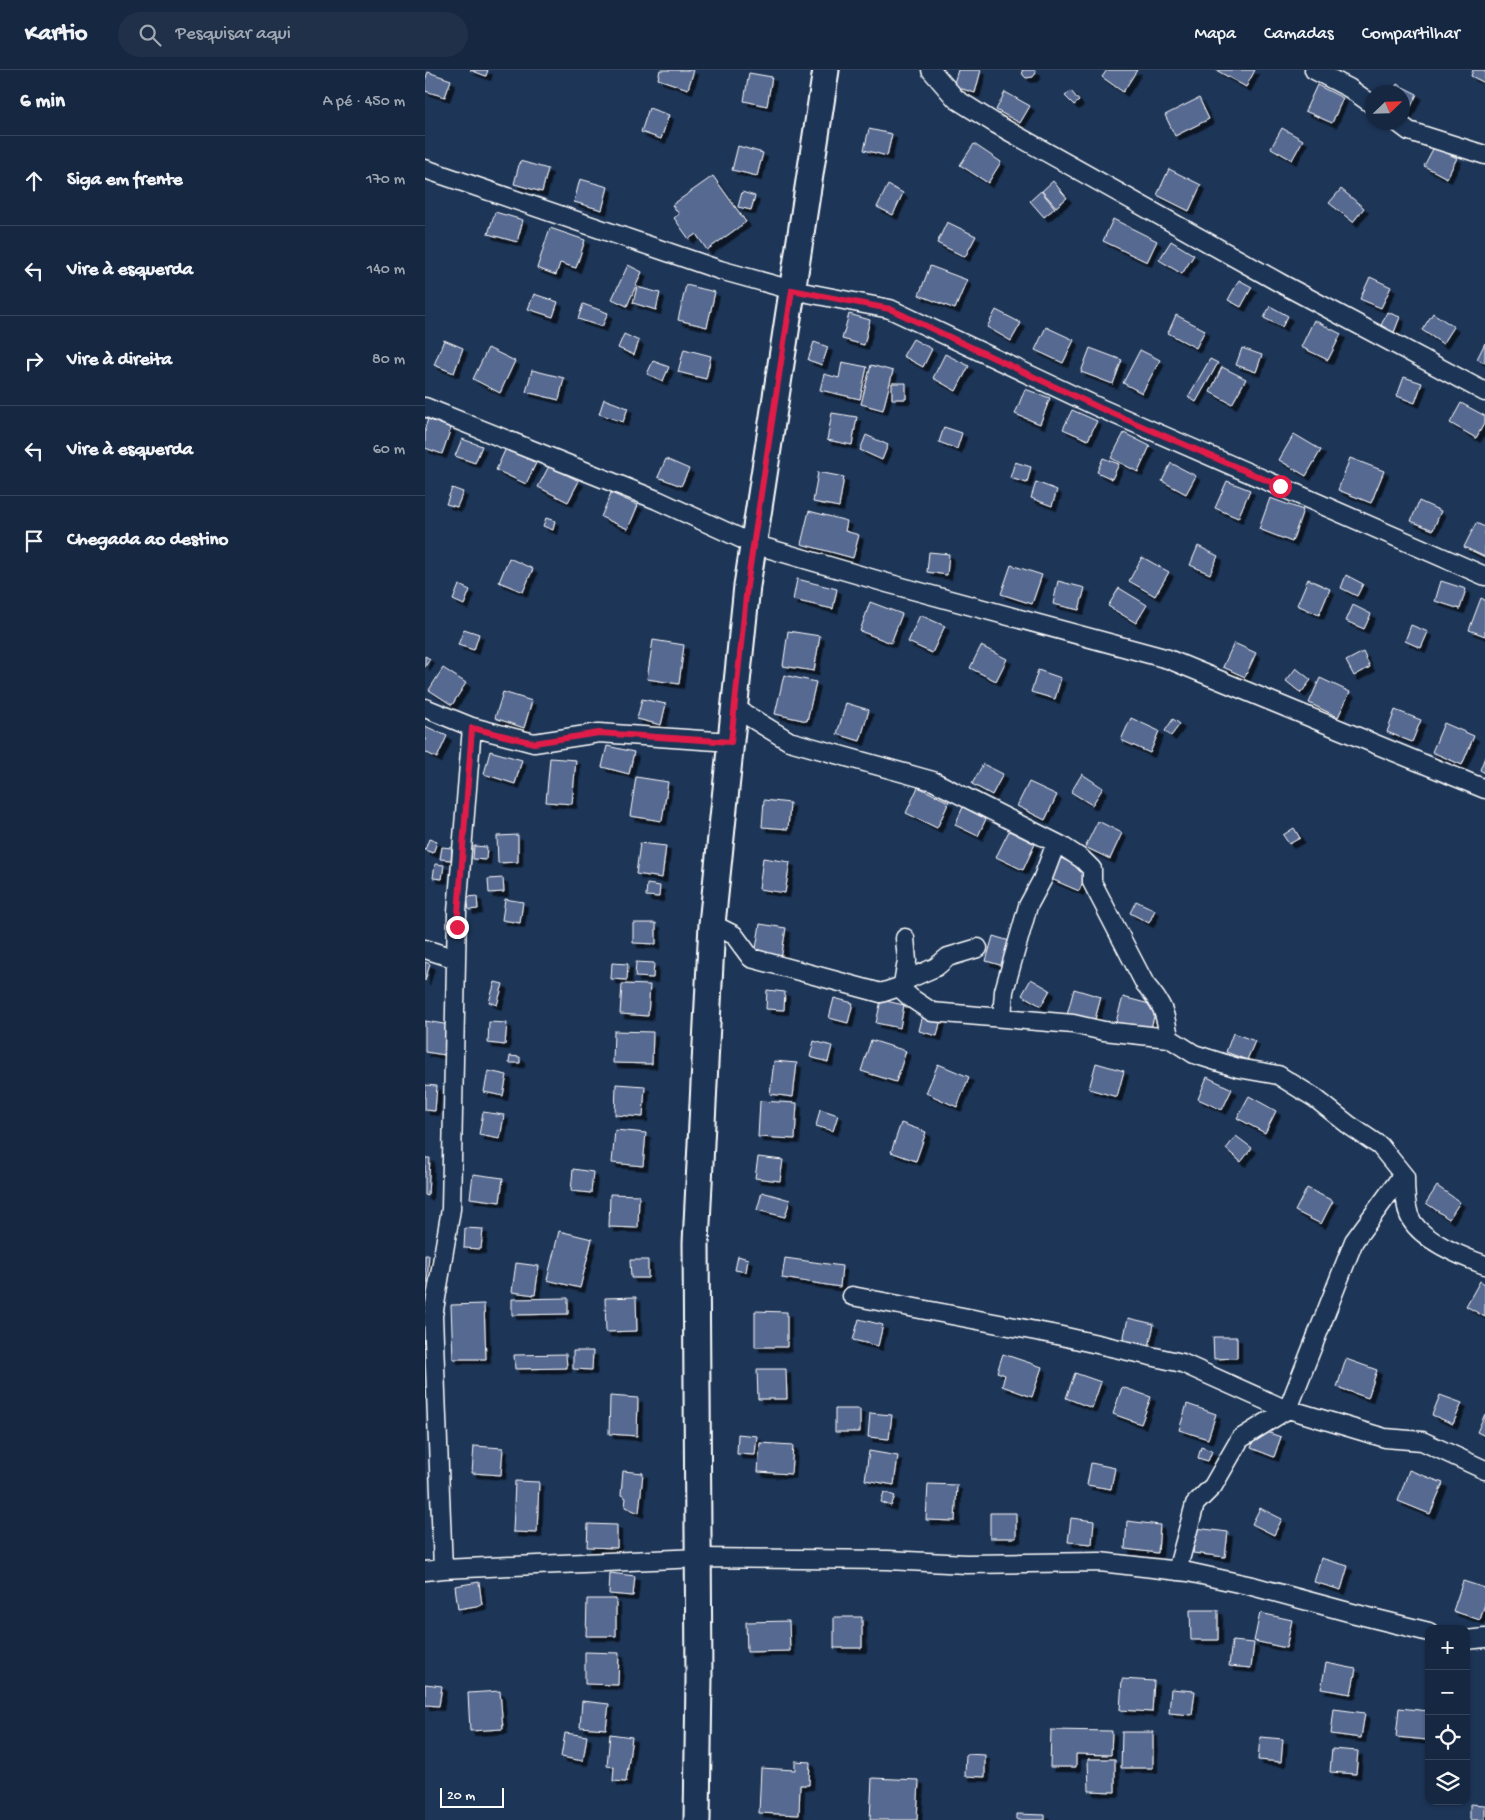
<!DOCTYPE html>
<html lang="pt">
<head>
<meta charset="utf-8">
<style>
	body { margin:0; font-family:"Gochi Hand",sans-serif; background:#1f3048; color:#f1f3f6 }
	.controls { position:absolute; right:15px; bottom:15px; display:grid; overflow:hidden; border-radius:10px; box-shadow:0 1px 4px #0004 }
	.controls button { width:45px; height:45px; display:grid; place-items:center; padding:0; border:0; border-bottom:1px solid #35445a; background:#162841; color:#f1f3f6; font:25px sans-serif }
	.compass { position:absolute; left:940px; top:15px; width:45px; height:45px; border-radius:50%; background:#162841; box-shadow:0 1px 4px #0004; rotate:67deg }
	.scale { position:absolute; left:15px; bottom:12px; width:64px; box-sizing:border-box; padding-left:5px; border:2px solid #fff; border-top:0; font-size:14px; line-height:18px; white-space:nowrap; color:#fff; -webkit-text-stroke:4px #1d3557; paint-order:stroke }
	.stop { position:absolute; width:15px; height:15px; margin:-11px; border:4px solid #e11d48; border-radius:50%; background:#fff }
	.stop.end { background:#e11d48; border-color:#fff; box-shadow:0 1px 5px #0008 }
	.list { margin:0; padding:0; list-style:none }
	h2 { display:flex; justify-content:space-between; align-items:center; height:65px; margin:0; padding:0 20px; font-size:21px }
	h2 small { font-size:16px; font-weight:400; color:#9ea6b1 }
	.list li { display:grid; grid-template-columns:32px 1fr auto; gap:15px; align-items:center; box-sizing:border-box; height:90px; padding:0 20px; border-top:1px solid #35445a }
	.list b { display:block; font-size:19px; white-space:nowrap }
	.list em { font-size:16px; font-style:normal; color:#9ea6b1 }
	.icon { flex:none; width:28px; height:28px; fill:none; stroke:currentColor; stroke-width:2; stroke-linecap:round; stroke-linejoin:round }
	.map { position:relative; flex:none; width:1060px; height:1750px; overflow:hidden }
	header { display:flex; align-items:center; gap:30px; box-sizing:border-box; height:70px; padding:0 25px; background:#162841; border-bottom:1px solid #35445a }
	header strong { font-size:24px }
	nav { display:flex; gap:28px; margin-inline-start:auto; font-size:18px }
	.search { width:350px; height:45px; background:#1f3048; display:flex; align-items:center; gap:12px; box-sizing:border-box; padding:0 18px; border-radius:28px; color:#9ea6b1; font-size:19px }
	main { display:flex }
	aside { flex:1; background:#162841 }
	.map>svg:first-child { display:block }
	.building { fill:#576991; stroke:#fff; filter:url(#shadow) }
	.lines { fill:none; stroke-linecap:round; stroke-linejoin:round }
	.street-casing { stroke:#fff; stroke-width:21 }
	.secondary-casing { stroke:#fff; stroke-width:29 }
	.street { stroke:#1d3557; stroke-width:18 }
	.secondary { stroke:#1d3557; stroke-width:25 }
	.route { stroke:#e11d48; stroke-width:6 }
</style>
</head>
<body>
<header>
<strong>Kartio</strong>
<div class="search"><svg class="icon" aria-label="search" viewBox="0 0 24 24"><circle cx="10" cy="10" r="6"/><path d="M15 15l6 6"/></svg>Pesquisar aqui</div>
<nav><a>Mapa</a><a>Camadas</a><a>Compartilhar</a></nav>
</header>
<main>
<aside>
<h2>6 min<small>A pé · 450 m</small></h2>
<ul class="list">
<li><svg class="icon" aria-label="ahead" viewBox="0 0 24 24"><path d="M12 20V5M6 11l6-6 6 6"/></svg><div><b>Siga em frente</b></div><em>170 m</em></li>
<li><svg class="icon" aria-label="left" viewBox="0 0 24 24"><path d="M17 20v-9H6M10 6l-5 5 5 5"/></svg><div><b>Vire à esquerda</b></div><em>140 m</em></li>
<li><svg class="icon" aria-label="right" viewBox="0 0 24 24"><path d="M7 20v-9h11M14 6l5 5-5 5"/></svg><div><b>Vire à direita</b></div><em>80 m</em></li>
<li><svg class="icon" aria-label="left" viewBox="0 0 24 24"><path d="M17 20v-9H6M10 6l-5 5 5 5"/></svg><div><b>Vire à esquerda</b></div><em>60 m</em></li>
<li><svg class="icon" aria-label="arrive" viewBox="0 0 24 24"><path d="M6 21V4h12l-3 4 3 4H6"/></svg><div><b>Chegada ao destino</b></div></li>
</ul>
</aside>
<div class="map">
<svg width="1060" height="1750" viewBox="0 0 1060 1750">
	<defs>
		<filter id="shadow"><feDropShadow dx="4.5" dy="4.5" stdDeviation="0" flood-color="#0009"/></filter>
	</defs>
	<rect width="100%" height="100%" fill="#1d3557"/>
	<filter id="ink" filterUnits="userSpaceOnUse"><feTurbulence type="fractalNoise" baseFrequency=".02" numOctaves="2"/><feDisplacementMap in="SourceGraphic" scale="10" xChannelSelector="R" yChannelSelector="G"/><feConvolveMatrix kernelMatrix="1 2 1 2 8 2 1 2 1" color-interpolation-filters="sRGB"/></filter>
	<g filter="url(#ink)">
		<path class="building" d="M45,0h18l-2,6z
			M235,0h34l-6,19 -30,-10z
			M533,0h23l-6,23 -22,-7z
			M597,0h13l1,3 -3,4 -7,1 -3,-3z
			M682,0h30l-14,22 -21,-15z
			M791,0h39l-9,17z
			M1048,0h12v13l-14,-7z
			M3,2l23,8 -6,17 -20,-6v-11z
			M324,3l23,4 -5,29 -23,-5z
			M972,14l20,10 -10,21 -4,-3v-20h-10z
			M892,15l26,13 -11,25 -27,-12z
			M646,21l8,10 -5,4 -9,-9z
			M580,22l25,14 -10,17 -24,-13z
			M774,28l10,21 -34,17 -10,-21z
			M224,38l20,7 -8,24 -20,-7z
			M857,58l21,12 -11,20 -21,-12z
			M444,59l23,5 -5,22 -23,-6z
			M549,74l27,18 -13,21 -28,-18z
			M313,76l25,7 -6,23 -25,-6z
			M1009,77l23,11 -10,20 -23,-12z
			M95,91l28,8 -6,23 -28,-8z
			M744,99l32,16 -12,26 -32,-16z
			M288,106l33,46 -39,28 -11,-16 -7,5 -15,-21 5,-4 -7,-9z
			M155,109l28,8 -6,23 -28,-8z
			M628,111l14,17 -11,9 -14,-16z
			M463,115l15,8 -10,22 -16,-8z
			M916,119l23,19 -11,14 -24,-19z
			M616,121l14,17 -11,9 -14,-16z
			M317,122l13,4 -4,14 -13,-3z
			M70,142l28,8 -6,22 -29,-8z
			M688,149l44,22 -10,21 -44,-21z
			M522,152l29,14 -11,21 -28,-14z
			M125,158l35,12 -9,28 -16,-5 -4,12 -19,-7z
			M746,171l23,14 -12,19 -23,-14z
			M203,195l14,7 -15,34 -15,-7z
			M505,196l37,14 -12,29 -36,-14z
			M945,207l21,10 -10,21 -21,-9z
			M814,210l13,7 -11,20 -13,-7z
			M261,215l29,7 -8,35 -29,-7z
			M212,217l23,6 -4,17 -23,-7z
			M109,224l24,8 -5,15 -25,-8z
			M158,234l25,9 -6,14 -24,-8z
			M845,236l18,10 -6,11 -18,-9z
			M571,240l25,13 -10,18 -24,-14z
			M962,242l13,5 -7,18 -14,-5z
			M1008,243l21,14 -11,17 -21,-14z
			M424,244l21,6 -6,25 -22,-6z
			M751,245l29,15 -9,18 -28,-15z
			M889,250l27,14 -13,26 -27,-13z
			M621,257l28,13 -11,23 -28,-13z
			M199,264l15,7 -5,14 -16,-7z
			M488,269l19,10 -9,18 -20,-11z
			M19,270l19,8 -9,25 -20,-8z
			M389,272l14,5 -6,18 -14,-5z
			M1060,273v20l-8,-4z
			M63,278l27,13 -15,32 -27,-14z
			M665,278l32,12 -9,24 -32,-12z
			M817,278l20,7 -6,17 -20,-7z
			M259,279l27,7 -5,23 -28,-7z
			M715,280l20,10 -18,33 -19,-10z
			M520,284l24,12 -13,25 -23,-13z
			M785,289l8,4 -22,39 -8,-5z
			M228,291l16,6 -6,14 -16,-7z
			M417,292l25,5 -7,32 -40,-9 4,-16 15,4z
			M446,295l22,6 -10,39 -22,-6z
			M797,297l24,12 -14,25 -22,-12z
			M107,300l32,8 -5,22 -33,-8z
			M979,307l18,6 -7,20 -18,-7z
			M467,313h14v16h-14z
			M600,319l25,9 -10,26 -25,-10z
			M179,329l24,9 -5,14 -24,-8z
			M1036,333l24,13v6l-9,16 -26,-15z
			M647,340l25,11 -9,19 -25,-11z
			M407,343l25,4 -5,28 -25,-5z
			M3,349l23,9 -9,26 -17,-6v-20z
			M519,357l18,6 -5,16 -18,-7z
			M699,363l26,13 -12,26 -27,-14z
			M869,364l27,16 -15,26 -27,-16z
			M441,365l22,10 -6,15 -22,-10z
			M37,369l20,7 -7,17 -20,-7z
			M81,378l30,15 -10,21 -30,-14z
			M678,388l16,6 -7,15 -15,-7z
			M925,388l34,13 -13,32 -33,-13z
			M241,389l23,10 -8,17 -23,-9z
			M590,392l16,5 -4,16 -17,-5z
			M746,393l25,13 -10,18 -24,-13z
			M124,396l30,15 -11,21 -30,-15z
			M393,402l26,5 -5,30 -26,-5z
			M802,411l23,9 -12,28 -23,-10z
			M611,412l21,8 -5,16 -21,-8z
			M27,418l11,4 -6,15 -11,-3z
			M186,423l27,12 -10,24 -27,-12z
			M845,428l33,12 -11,32 -33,-13z
			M994,431l22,10 -8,19 -22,-9z
			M384,441l38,10 -2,10 14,4 -6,23 -52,-14z
			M121,448l9,3 -2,9 -10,-4z
			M1051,453l9,4v30l-21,-10z
			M773,476l20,10 -8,18 -20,-9z
			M504,482l20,2 -2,21 -20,-3z
			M717,487l27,15 -14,24 -26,-15z
			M84,488l24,11 -10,23 -24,-10z
			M586,495l31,10 -10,29 -31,-10z
			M921,505l17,9 -6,12 -16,-8z
			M372,509l40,10 -4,20 -40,-9z
			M883,509l22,10 -11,26 -22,-10z
			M633,511l27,7 -6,22 -26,-6z
			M1016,511l25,8 -6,20 -25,-8z
			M34,515l11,5 -6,15 -11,-5z
			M694,518l28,17 -11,18 -28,-17z
			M1056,528l4,2v36l-16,-6z
			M445,532l32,12 -11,29 -31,-12z
			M928,535l18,9 -7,15 -18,-8z
			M495,545l25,11 -13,27 -24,-11z
			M986,555l17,7 -7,16 -16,-7z
			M39,559l15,5 -5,16 -16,-5z
			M363,561l32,5 -6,35 -31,-5z
			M228,570l31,5 -5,39 -32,-5z
			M809,573l22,10 -11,24 -22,-10z
			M556,576l26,13 -11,22 -26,-13z
			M938,582l7,15 -16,9 -8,-15z
			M0,586l5,3 -5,8z
			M18,598l23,15 -14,22 -23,-15z
			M871,598l15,12 -10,13 -15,-12z
			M613,600l23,8 -6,21 -24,-7z
			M359,605l32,7 -9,39 -32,-7z
			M895,608l30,14 -12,25 -29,-14z
			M78,622l29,9 -8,27 -29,-10z
			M217,629l24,5 -5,21 -24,-6z
			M421,633l23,7 -9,31 -23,-7z
			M970,640l26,10 -9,22 -25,-10z
			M706,648l28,13 -9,22 -29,-13z
			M748,649l7,5 -9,12 -6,-5z
			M1019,653l30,13 -12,29 -30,-13z
			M0,656l22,10 -10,22 -12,-6z
			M182,676l27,6 -5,22 -27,-7z
			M65,681l32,9 -7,24 -31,-10z
			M1060,687v16l-5,-3z
			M125,688l26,2 -4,44 -26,-2z
			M558,694l20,10 -11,21 -20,-11z
			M657,704l21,14 -11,17 -21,-13z
			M211,707l32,5 -6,39 -32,-5z
			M604,712l28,13 -12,25 -28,-14z
			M493,717l31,15 -12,26 -31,-15z
			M339,730l26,3 -2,26 -26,-2z
			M538,737l23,12 -8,17 -23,-11z
			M673,751l24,12 -12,26 -25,-12z
			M869,758l6,10 -11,6 -6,-9z
			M584,761l26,13 -12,26 -27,-13z
			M93,765v27l-20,1 -1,-27z
			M4,769l8,3 -4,11 -8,-3z
			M215,773l26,3 -4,32 -26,-4z
			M49,776l13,1 -1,13 -13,-1z
			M17,777l10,1 -1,12 -11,-1z
			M633,787l30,13 -9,21 -30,-13z
			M338,788l27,4 -5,31 -26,-4z
			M10,794l9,1 -2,14 -9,-1z
			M78,808l1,14 -15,1 -1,-14z
			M222,814l13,2 -1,11 -13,-1z
			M52,826l1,13 -9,1 -2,-13z
			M80,829l18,3 -3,21 -18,-3z
			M711,831l19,9 -6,13 -19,-10z
			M208,853h23v21l-23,-1z
			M335,854l26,4 -5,31 -26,-4z
			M568,866l20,6 -6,25 -21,-6z
			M0,892l5,2 -5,17z
			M211,892l18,1 -1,15 -18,-1z
			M187,893l16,1 -1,16 -16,-1z
			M606,909l19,11 -9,16 -19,-11z
			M70,912l8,2 -6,21 -8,-3z
			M197,914l28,1 -2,31 -28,-2z
			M649,919l27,8 -7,26 -27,-8z
			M342,920l18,2 -1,18 -18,-1z
			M698,927l34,9 -8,29 -34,-10z
			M409,928l19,5 -5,20 -19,-5z
			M456,930l23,5 -4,23 -24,-5z
			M498,944l18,5 -4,17 -18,-5z
			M0,951l25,4 -5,30 -20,-3z
			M64,952l18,1 -2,22 -17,-2z
			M189,961l39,1 -1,32 -39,-1z
			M808,963l22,8 -8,19 -21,-8z
			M446,970l35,11 -10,31 -35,-11z
			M389,971l18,5 -4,16 -18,-5z
			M85,986l10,1v6h-11z
			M349,991l23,2 -4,34 -23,-3z
			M671,993l28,8 -7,26 -28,-8z
			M513,994l31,13 -12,30 -31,-14z
			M63,1001l19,4 -4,21 -19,-4z
			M782,1007l25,12 -10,21 -24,-11z
			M191,1014l29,2 -2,31 -28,-2z
			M0,1015l12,1 -2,25 -10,-1z
			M824,1026l27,15 -11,22 -28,-15z
			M335,1031l37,2 -2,36 -37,-2z
			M395,1039l18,6 -5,16 -17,-5z
			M58,1042l21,3 -4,24 -21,-4z
			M476,1053l25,9 -10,29 -25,-9z
			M190,1060l31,3 -3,33 -31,-3z
			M811,1066l16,12 -11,14 -15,-13z
			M333,1087l25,3 -3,21 -25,-3z
			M0,1088h5l-2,38 -3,-1z
			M148,1099l20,3 -2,21 -20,-2z
			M48,1104l30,4 -3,24 -30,-4z
			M1012,1116l23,16 -11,17 -23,-16z
			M882,1118l26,13 -12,23 -26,-13z
			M337,1122l28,8 -5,17 -28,-7z
			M185,1124l29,1 -1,33 -29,-1z
			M40,1158l18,1 -2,20 -17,-1z
			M134,1161l33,8 -12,49 -33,-8z
			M0,1185h4l-2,29h-2z
			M313,1186l10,3 -2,13 -11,-2z
			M360,1188l57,8 -2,21 -58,-9z
			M205,1190h18v18h-17z
			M91,1193l23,3 -4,29 -23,-3z
			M1055,1211l5,3v33l-19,-11z
			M211,1227l1,34 -31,1 -1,-34z
			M143,1228v16l-56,1v-16z
			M59,1234l2,55h-33l-2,-54z
			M330,1241l32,1v35h-32z
			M703,1248l26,6 -5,23 -26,-6z
			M434,1249l24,6 -5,21 -25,-6z
			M788,1267h24v21l-23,1z
			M148,1281h20l-1,19 -19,-1z
			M141,1284l1,14 -52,1 -1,-14z
			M578,1284l39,13 -10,30 -30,-11 3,-11 -8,-3z
			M921,1289l31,11 -9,28 -31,-11z
			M332,1299h29l1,30h-29z
			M650,1303l26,9 -9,26 -26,-10z
			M697,1317l29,10 -10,27 -28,-10z
			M1015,1325l22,8 -9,21 -21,-9z
			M185,1326l28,2 -1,38 -28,-2z
			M762,1334l29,10 -8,25 -29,-9z
			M410,1339h25v23h-25z
			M445,1343l22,2 -3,24 -21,-2z
			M1060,1344v22l-8,-4z
			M833,1359l23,8 -7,20 -23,-9z
			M313,1364l19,2 -2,19 -18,-1z
			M335,1373l33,2 -2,29 -33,-2z
			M49,1376l29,2 -2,27 -29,-2z
			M776,1377l11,4 -4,10 -10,-3z
			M444,1381l29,5 -4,29 -29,-5z
			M666,1393l24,5 -4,21 -24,-4z
			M984,1400l34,13 -13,31 -32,-13z
			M198,1401l20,2 -4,40 -14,-6 1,-9 -5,-3z
			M90,1411l24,1 -2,51 -24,-1z
			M503,1414l29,1 -2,36 -29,-1z
			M459,1422l11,4 -4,10 -10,-4z
			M835,1438l22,11 -8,16 -22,-11z
			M565,1443h26v25h-26z
			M646,1448l23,3 -2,23 -24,-2z
			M702,1451l33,4 -2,28 -33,-4z
			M163,1454l29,1v23l-30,-1z
			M771,1458l32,4 -3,25 -32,-4z
			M896,1488l27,8 -7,24 -27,-8z
			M185,1503l25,3 -2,20 -24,-2z
			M1038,1511l22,7v16l-5,16 -27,-9z
			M54,1512l3,23 -24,4 -3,-23z
			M162,1529h29v37h-30z
			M765,1540h28v30h-27z
			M835,1543l32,7 -6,28 -32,-7z
			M409,1547h28v31h-28z
			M364,1551l1,30 -43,1 -1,-30z
			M807,1571l22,2 -3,25 -22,-2z
			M160,1582l34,1 -1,32 -33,-1z
			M901,1593l30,6 -5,25 -30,-5z
			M697,1609l32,2 -2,31 -32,-2z
			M0,1614l17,2 -3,20 -14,-1z
			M746,1619l24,2 -3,24 -23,-2z
			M75,1621l3,38 -33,2 -2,-38z
			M157,1631l27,3 -3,25 -26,-2z
			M974,1638l30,3 -2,29 -31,-3z
			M909,1639l31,4 -4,25 -30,-4z
			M626,1660l61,1 -1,24 -35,-1v13h-26z
			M697,1662h31v36h-32z
			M140,1663l22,3 -4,25 -22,-4z
			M185,1664l22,3 -6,45 -13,-1 1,-14 -7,-1z
			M835,1667l23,2 -2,23 -23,-2z
			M907,1679l26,2 -2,23 -26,-2z
			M541,1684l19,1v22l-20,-1z
			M663,1689h27v33l-26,-1z
			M370,1691l15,1 -1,23h-9l-1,30 -40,-2 2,-45 34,2z
			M447,1708l47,2 -2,40h-47z
			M1045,1734l15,1v15h-15z
			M592,1744l28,1v5h-28z"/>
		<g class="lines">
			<defs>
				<path id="street" d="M506,0l25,29 40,25 286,160 203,108
					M889,0l35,18 24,17
					M972,52l12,9 76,24
					M0,99l295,101 72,20 98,19 210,99 385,168
					M0,337l232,93 96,44 134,39 281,76 317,130
					M0,638l47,19 62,16 65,-10 132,9
					M310,638l54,33 144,40 129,65 20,13 10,10v13l53,102c18,21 20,27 24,54l25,16 44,14 40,7 37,23 34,27 31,21 25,31
					M287,854l22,11 17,23 130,35 18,-6 12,11 21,14 141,12 31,7 65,7
					M0,879l31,10
					M479,911l32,-14 12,-10 30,-9
					M477,919l5,-28 -2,-23
					M577,948l2,-27 24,-85 14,-26 14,-37
					M427,1226l205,39 125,28 96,43 107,32 37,3 63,29
					M18,1499l256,-11 189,2 78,4 134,-2 88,10 64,14 104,28 73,18
					M0,1501l18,-2 -10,-253 18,-107 6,-297 15,-185
					M752,1501l18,-67 18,-18 27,-47 48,-30 66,-168 44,-60 7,-4c0,13 0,26 4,38 8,24 54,42 76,50
					M1041,1570l19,-2"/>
				<path id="secondary" d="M272,1750l2,-142 -3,-435 16,-319 35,-338 79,-516"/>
			</defs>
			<use href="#street" class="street-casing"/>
			<use href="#secondary" class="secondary-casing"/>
			<use href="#street" class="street"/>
			<use href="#secondary" class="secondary"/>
		</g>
	</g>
	<g class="lines" filter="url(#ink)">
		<path class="route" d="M32,857l15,-199 62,15 65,-10 132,9 16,-156 45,-296 98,19 210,99 180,78"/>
	</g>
</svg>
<div class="controls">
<button>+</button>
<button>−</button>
<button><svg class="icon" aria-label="locate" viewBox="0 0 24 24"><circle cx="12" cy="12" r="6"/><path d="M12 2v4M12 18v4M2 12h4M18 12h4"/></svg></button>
<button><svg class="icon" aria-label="layers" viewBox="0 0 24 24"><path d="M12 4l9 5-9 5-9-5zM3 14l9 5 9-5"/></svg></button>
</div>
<svg class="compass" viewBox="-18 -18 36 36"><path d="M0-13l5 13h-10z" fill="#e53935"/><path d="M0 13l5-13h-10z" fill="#9ea6b1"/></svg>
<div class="scale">20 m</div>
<div class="stop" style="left:855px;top:416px"></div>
<div class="stop end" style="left:32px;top:857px"></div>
</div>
</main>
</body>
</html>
